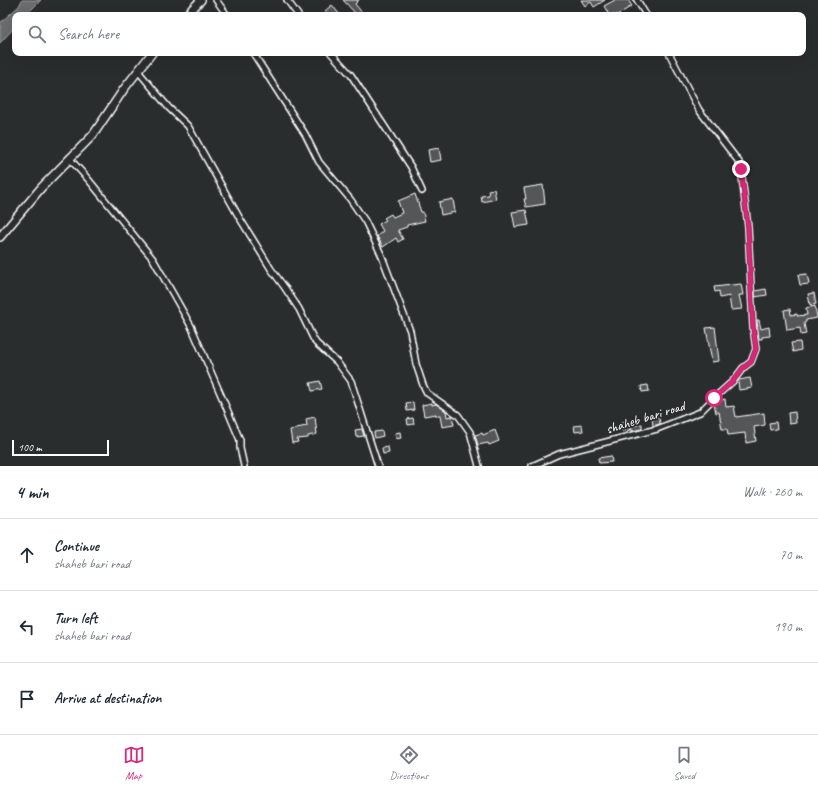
<!DOCTYPE html>
<html lang="en">
<head>
<meta charset="utf-8">
<style>
	body { margin:0; font-family:Caveat,sans-serif; background:#f6f6f7; color:#1f2937 }
	.scale { position:absolute; left:12px; bottom:10px; width:97px; box-sizing:border-box; padding-left:4px; border:2px solid #fff; border-top:0; font-size:11px; line-height:14px; white-space:nowrap; color:#fff; -webkit-text-stroke:3px #2a2d2e; paint-order:stroke }
	.stop { position:absolute; width:12px; height:12px; margin:-9px; border:3px solid #db2777; border-radius:50%; background:#fff }
	.stop.end { background:#db2777; border-color:#fff; box-shadow:0 1px 4px #0008 }
	.list { margin:0; padding:0; list-style:none }
	h2 { display:flex; justify-content:space-between; align-items:center; height:52px; margin:0; padding:0 16px; font-size:17px }
	h2 small { font-size:13px; font-weight:400; color:#747a83 }
	.list li { display:grid; grid-template-columns:26px 1fr auto; gap:12px; align-items:center; box-sizing:border-box; height:72px; padding:0 16px; border-top:1px solid #e0e1e3 }
	.list b { display:block; font-size:15px; white-space:nowrap }
	.list p { margin:0; font-size:13px; white-space:nowrap; color:#747a83 }
	.list em { font-size:13px; font-style:normal; color:#747a83 }
	.icon { flex:none; width:22px; height:22px; fill:none; stroke:currentColor; stroke-width:2; stroke-linecap:round; stroke-linejoin:round }
	.map { position:relative; flex:none; width:818px; height:466px; overflow:hidden }
	.search { position:absolute; background:#fff; box-shadow:0 4px 16px #0002; left:12px; right:12px; top:12px; height:44px; display:flex; align-items:center; gap:10px; box-sizing:border-box; padding:0 14px; border-radius:8px; color:#747a83; font-size:15px }
	.sheet { height:268px; background:#fff }
	nav { display:flex; justify-content:space-around; align-items:center; box-sizing:border-box; height:56px; border-top:1px solid #e0e1e3; background:#fff; font-size:11px; color:#747a83 }
	nav a { display:grid; justify-items:center; gap:2px }
	nav .on { color:#db2777 }
	.map>svg:first-child { display:block }
	.water { fill:#6a6c6d; stroke:#a6a7a7 }
	.building { fill:#555758; stroke:#fff }
	.lines { fill:none; stroke-linecap:round; stroke-linejoin:round }
	.street-casing { stroke:#fff; stroke-width:8 }
	.secondary-casing { stroke:#fff; stroke-width:10 }
	.street { stroke:#2a2d2e; stroke-width:5 }
	.secondary { stroke:#2a2d2e; stroke-width:7 }
	.route { stroke:#db2777; stroke-width:5 }
	.labels { text-anchor:middle; stroke-width:3.5; stroke-linejoin:round; paint-order:stroke }
	.street-label { font-size:14px; fill:#fff; stroke:#2a2d2e }
</style>
</head>
<body>
<div class="map">
<svg width="818" height="466" viewBox="0 0 818 466">
	<rect width="100%" height="100%" fill="#2a2d2e"/>
	<filter id="ink" filterUnits="userSpaceOnUse"><feTurbulence type="fractalNoise" baseFrequency=".025" numOctaves="2"/><feDisplacementMap in="SourceGraphic" scale="8" xChannelSelector="R" yChannelSelector="G"/><feConvolveMatrix kernelMatrix="1 2 1 2 8 2 1 2 1" color-interpolation-filters="sRGB"/></filter>
	<g filter="url(#ink)">
		<path class="water" d="M22,0h19l-15,15h-11v12l-15,16v-20l19,-17z"/>
		<path class="building" d="M343,0h16l-4,4 9,11h-7z
			M581,0h24l-11,7 -3,-5 -6,4z
			M615,0h13l4,6 -15,9h-8l-5,-9z
			M332,5l8,10h-12l-3,-4z
			M439,148l2,12 -11,2 -2,-12z
			M543,185l2,19 -19,3 -2,-8h2l-2,-11z
			M494,189l2,10 -14,3 -1,-6 8,-1 -1,-5z
			M415,194l6,18h2l2,9 -18,4v2l-9,3 5,9 -5,3 -2,-4 -13,9 -6,-11 6,-5 -4,-7 7,-4 -2,-2 7,-4 2,3 9,-4 -4,-12z
			M453,199l2,13 -14,3 -2,-13z
			M526,210l3,15 -14,2 -3,-15z
			M807,274l2,10 -9,1 -2,-10z
			M741,284l2,11h-4l3,14 -11,1 -2,-14 -9,2 -1,-7 -4,1 -1,-5z
			M766,289l1,6 -12,2v-6z
			M814,293l2,11 -6,1 -2,-11z
			M815,306l2,12 -11,2v2l-2,1 2,11 -5,1 -1,-7 -13,2 -3,-20 6,-1 1,6 6,-1v2l10,-1 -1,-7z
			M757,320h2l2,9 8,-2 1,9 -8,1v2h-3z
			M715,327l4,34 -7,1 -6,-34z
			M800,342l1,8 -8,2 -2,-9z
			M750,378l2,10 -13,2 -1,-9 1,-1z
			M320,381l2,8 -10,2 -2,-8z
			M648,385l1,6 -7,1 -1,-6z
			M725,399l1,8 8,-1 2,11 28,-4 1,12 -11,2 2,14 -10,2 -1,-10 -17,2 -1,-6h-5l-3,-17 -3,1 -2,-10 3,-2z
			M413,402l1,8 -7,1 -1,-8z
			M432,403v2l4,-1 10,7 1,6 5,-1 2,9 -12,2 -2,-11h-4v-2l-12,2 -2,-11z
			M795,412l1,11 -7,1 -1,-11z
			M315,417l2,17 -9,2v2l-11,1 1,3 -6,1 -2,-13 6,-1v-1l11,-2 -1,-7z
			M659,417l1,7 -7,2 -1,-8z
			M413,418l1,6 -6,1 -1,-6z
			M628,421l2,9 -8,1 -1,-9z
			M776,422l1,7 -7,1 -1,-7z
			M642,424v5l-10,2 -1,-5z
			M582,425l1,6 -8,1 -1,-6z
			M362,429l2,7 -8,1 -1,-7z
			M495,430l4,11 -10,4 -1,-2 -10,2 -3,-10 7,-2 1,2z
			M382,431l1,5 -8,2 -1,-6z
			M400,432l1,6 -5,1 -1,-6z
			M388,447l1,6 -6,1 -1,-6z
			M611,456l1,6 -13,1 -1,-5z"/>
		<g class="lines">
			<defs>
				<path id="street" d="M216,0l11,15
					M287,0l11,15
					M637,0l9,15
					M253,53l52,81 14,28 31,37 15,22 16,33 29,77 6,33 7,21 4,8 31,22 12,17 9,34
					M331,53l20,22 60,92 11,24
					M138,71l31,37 19,18 51,91 32,52 14,19 14,21 14,29 3,5 21,19 14,19 27,85
					M69,158l19,21 65,80 16,28 22,39 36,83 13,31v8l4,18
					M532,466l27,-12 98,-25 43,-17 14,-14 19,-17 10,-13 8,-6 5,-13 -3,-22 -5,-100 -7,-58 -2,-7 -40,-52 -30,-57"/>
				<path id="secondary" d="M186,15l15,-15
					M0,237l41,-49 52,-53 31,-46 28,-36"/>
			</defs>
			<use href="#street" class="street-casing"/>
			<use href="#secondary" class="secondary-casing"/>
			<use href="#street" class="street"/>
			<use href="#secondary" class="secondary"/>
		</g>
	</g>
	<g class="lines" filter="url(#ink)">
		<path class="route" d="M714,398l19,-17 10,-13 8,-6 5,-13 -3,-22 -5,-100 -7,-58"/>
	</g>
	<g class="labels">
		<g class="street-label">
			<text transform="translate(645 417) rotate(-17)" y="5">shaheb bari road</text>
		</g>
	</g>
</svg>
<div class="scale">100 m</div>
<div class="stop" style="left:714px;top:398px"></div>
<div class="stop end" style="left:741px;top:169px"></div>
<div class="search"><svg class="icon" aria-label="search" viewBox="0 0 24 24"><circle cx="10" cy="10" r="6"/><path d="M15 15l6 6"/></svg>Search here</div>
</div>
<section class="sheet">
<h2>4 min<small>Walk · 260 m</small></h2>
<ul class="list">
<li><svg class="icon" aria-label="ahead" viewBox="0 0 24 24"><path d="M12 20V5M6 11l6-6 6 6"/></svg><div><b>Continue</b><p>shaheb bari road</p></div><em>70 m</em></li>
<li><svg class="icon" aria-label="left" viewBox="0 0 24 24"><path d="M17 20v-9H6M10 6l-5 5 5 5"/></svg><div><b>Turn left</b><p>shaheb bari road</p></div><em>190 m</em></li>
<li><svg class="icon" aria-label="arrive" viewBox="0 0 24 24"><path d="M6 21V4h12l-3 4 3 4H6"/></svg><div><b>Arrive at destination</b></div></li>
</ul>
</section>
<nav>
<a class="on"><svg class="icon" aria-label="map" viewBox="0 0 24 24"><path d="M3 6l6-2 6 2 6-2v14l-6 2-6-2-6 2zM9 4v14M15 6v14"/></svg>Map</a>
<a><svg class="icon" aria-label="directions" viewBox="0 0 24 24"><path d="M12 3l9 9-9 9-9-9zM9 14v-3h6M13 9l2 2-2 2"/></svg>Directions</a>
<a><svg class="icon" aria-label="saved" viewBox="0 0 24 24"><path d="M7 4h10v16l-5-4-5 4z"/></svg>Saved</a>
</nav>
</body>
</html>
